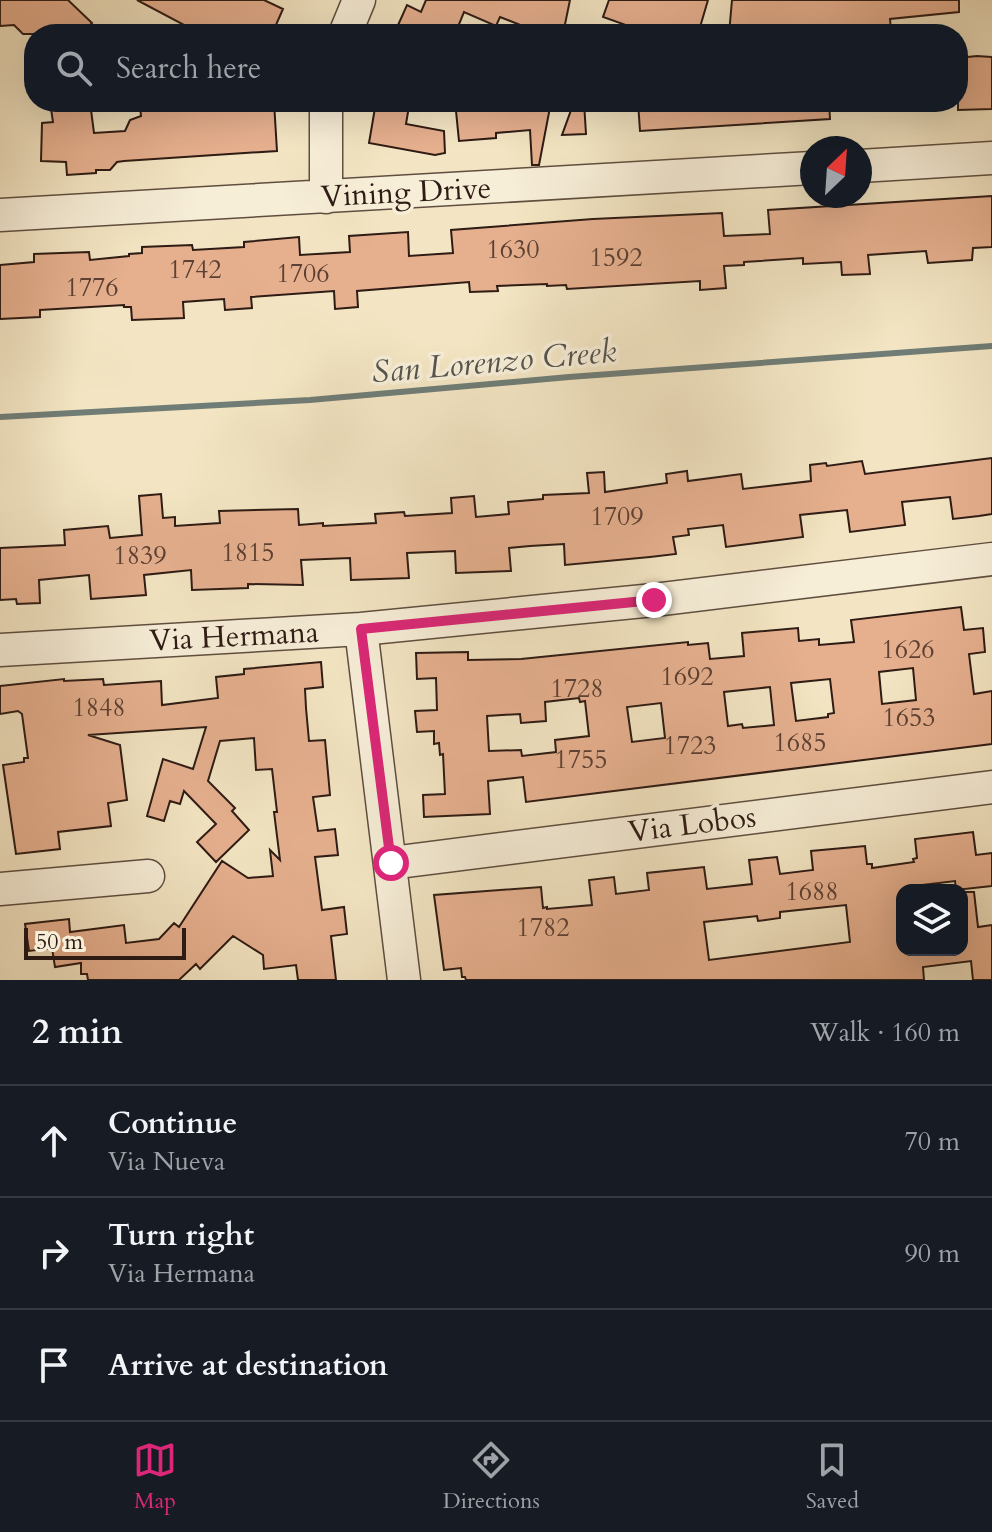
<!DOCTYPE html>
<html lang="en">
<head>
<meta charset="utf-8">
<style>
	body { margin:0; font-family:Cardo,serif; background:#242831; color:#f1f3f6 }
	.controls { position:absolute; right:24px; bottom:24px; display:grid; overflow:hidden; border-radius:16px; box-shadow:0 8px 32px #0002 }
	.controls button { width:72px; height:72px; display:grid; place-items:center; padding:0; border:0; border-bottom:2px solid #363941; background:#171b24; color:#f1f3f6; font:40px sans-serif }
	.compass { position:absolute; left:800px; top:136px; width:72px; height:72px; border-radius:50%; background:#171b24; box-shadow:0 8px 32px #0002; rotate:25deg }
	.scale { position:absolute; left:24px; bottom:20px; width:162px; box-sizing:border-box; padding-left:8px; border:4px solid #2e1b14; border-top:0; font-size:22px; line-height:28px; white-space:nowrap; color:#2e1b14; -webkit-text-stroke:6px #f7eed8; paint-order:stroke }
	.stop { position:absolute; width:24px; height:24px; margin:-18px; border:6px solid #db2777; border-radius:50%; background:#fff }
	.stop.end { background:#db2777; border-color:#fff; box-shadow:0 2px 8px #0008 }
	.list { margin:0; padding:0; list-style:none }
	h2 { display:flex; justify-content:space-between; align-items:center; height:104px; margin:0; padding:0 32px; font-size:34px }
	h2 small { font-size:26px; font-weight:400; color:#9ea1a6 }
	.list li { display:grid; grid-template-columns:52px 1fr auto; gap:24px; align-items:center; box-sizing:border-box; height:112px; padding:0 32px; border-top:2px solid #363941 }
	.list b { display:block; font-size:30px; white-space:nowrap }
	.list p { margin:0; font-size:26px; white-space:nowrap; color:#9ea1a6 }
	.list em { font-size:26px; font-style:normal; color:#9ea1a6 }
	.icon { flex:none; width:44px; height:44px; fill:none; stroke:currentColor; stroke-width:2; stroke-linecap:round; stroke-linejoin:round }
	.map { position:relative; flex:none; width:992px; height:980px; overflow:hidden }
	.search { position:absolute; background:#171b24; box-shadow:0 8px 32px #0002; left:24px; right:24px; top:24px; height:88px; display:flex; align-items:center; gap:20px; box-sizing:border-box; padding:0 28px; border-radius:32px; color:#9ea1a6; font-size:30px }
	.sheet { height:440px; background:#171b24 }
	nav { display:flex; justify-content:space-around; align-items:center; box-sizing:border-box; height:112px; border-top:2px solid #363941; background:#171b24; font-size:22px; color:#9ea1a6 }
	nav a { display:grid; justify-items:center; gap:4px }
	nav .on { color:#db2777 }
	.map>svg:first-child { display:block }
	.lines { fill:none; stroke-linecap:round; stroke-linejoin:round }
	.stream { stroke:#707d76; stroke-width:6 }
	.building { fill:#e6b08f; stroke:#2e1b14; stroke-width:2; fill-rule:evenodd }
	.minor-casing { stroke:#5f4e40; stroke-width:35 }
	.minor { stroke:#f7eed8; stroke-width:32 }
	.route { stroke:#db2777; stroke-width:10 }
	.labels { text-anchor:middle; stroke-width:7; stroke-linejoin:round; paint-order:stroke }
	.number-label { font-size:26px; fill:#5c4033 }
	.street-label { font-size:30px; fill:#2e1b14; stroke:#f7eed8 }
	.water-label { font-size:32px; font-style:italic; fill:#54544d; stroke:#f7eed8 }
</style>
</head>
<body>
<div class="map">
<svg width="992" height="980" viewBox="0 0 992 980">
	<rect width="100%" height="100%" fill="#f3e5c3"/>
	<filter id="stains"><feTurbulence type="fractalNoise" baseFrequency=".0025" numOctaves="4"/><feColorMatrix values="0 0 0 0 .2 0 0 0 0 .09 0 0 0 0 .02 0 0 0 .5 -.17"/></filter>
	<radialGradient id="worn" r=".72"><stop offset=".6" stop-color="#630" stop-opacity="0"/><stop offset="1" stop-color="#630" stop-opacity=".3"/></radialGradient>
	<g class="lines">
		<path class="stream" d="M0,417l310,-17 259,-23 423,-31"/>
	</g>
	<path class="building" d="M0,0h68l24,23 -11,11h-58l-9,-9 -14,1z
		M137,0h127l19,9 -11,25h-71z
		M426,0h144l-7,34 -25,-2 -38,-15 -4,9 -32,-14 -9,22h-61l13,-29 14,7z
		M609,0h99l-10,34h-47l-48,-17z
		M732,0h227v12l-69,7 1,12 -31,3h-44v-4l-87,4z
		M977,56l15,1v52l-34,1v-52z
		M50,102h40l4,31 31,-2 5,-11 11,-4 -1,-10 67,-4h67l3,49 -153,10 -7,1 -7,8h-14v3l-29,2 -1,-13 -25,-1 1,-38 11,-1z
		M376,102h27l-1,3 7,1 -3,18 38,7 1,22 -10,2 -66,-12z
		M474,102h77l-12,63h-7l-2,-35 -34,3v5l-37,3 -3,-30 19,-2z
		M574,102h10l2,32 -24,1z
		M638,102h191l1,17 -190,12z
		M992,196v51l-19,1 -1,12 -44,3 -2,-12 -58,4 2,19 -28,1 -1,-13 -38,2v-6l-59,4v3l-20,1 2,22 -26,2v-9l-133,8 -1,-4 -19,1v-2l-50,2 1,5 -28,1 -1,-10 -112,9 1,16 -23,2 -1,-18 -83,6 1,11 -27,2 -1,-11 -41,3 1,16 -52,2 -1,-13h-7v-2l-84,5v7l-40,2v-54l34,-3v-8l55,-2 1,8 39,-4v-2l13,-1v-6l50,-2 1,5 51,-3v-5l55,-5 1,18 50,-3 -1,-16 59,-4 1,24 44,-3 -2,-23 142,-11 129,-6 2,23 46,-2 -2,-24z
		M992,458v56l-13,2 -26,3 -3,-22 -48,5 3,23 -55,7 -3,-22 -47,5 3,22 -77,10 -3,-22 -35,4 1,6 -16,2 3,17 -26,3 -85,8 -1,-21 -34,2 -21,2 2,23 -55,2 -1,-22 -48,2 2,25 -58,2 -1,-22 -49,2 2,25 -55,-1v4l-56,2 -1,-20 -47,5 2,20 -55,4 -2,-24 -50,5 1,23 -23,1 -1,-5 -16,1v-52l65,-3 -1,-15 44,-4 2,12 32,-3 -3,-39 22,-2 2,24 12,-1v9l45,-3 -1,-12 79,-2 1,16 24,-2v3l53,-3 -1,-9 29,-2 1,4 47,-3 -1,-15 23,-2 2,21 33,-3 -1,-12 35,-3v-4l46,-2 -2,-20 17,-1 1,20 62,-9 -1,-9 21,-3 1,10 53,-7 2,15 68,-8 -1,-16 16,-2 1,3 35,-5 3,13z
		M961,607l3,23 19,-2 2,24 -16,2 5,40 18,-3v53l-466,58 -3,-25 -35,4 2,33 -66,3 -1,-22 22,-1 -2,-40 -3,1 -1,-12 -5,1v-13l-17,1 -2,-21 22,-1 -1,-32 -19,1 -1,-26 52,-1v8l53,-1 167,-17v3l20,-2 2,16 34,-3 -2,-23 56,-5 1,13 20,-2v6l35,-3 -3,-22zM913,668l3,32 -34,4 -3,-32zM830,679l4,34 -6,1v3l-32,4 -5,-38zM770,687l4,38 -31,3 -1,-4 -14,2 -4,-34zM579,698l1,4 5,-1 4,35 -34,4 1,12 -34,4 -1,-6 -32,1 -2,-35 33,-2 1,9 25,-2 -1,-19zM661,703l4,35 -33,4 -5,-35z
		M321,662l2,25 -18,2 1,19 3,33 16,-1 5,55 -17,2 5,34 17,-2 3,26 -23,2 7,53 22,-3 3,27 -16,2 5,44h-38l-2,-15 -32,4 -1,-14 -30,-19 -33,33 -4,-5 -17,16h-91l-1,-6h-6v-11l-26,4 -3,-19 -23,3 -4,-27 44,-5 1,13 54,-7 2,18 33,-4 15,-16 5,4 43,-66 26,17 25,-2 -3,-26 10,10 -6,-48h3l-5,-43 -16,1 -2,-32 -34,3 -12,40 27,27 -3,3 17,19 -33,32 -19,-20 19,-18 -32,-33 -4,13 -10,-3 -6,20 -17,-5 16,-57 30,10 13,-42 -118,8 32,10 7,55 -19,3 3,23 -53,6 2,17 -44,5 -13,-89 21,-3v-4h4l-6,-44 -4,-3 -18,3v-28l64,-7v2l39,-2 1,6 57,-4 1,24 56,-7 -2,-21 28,-3v-5z
		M973,832l3,23 16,-2v33l-36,4 -1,-9 -32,4v5h-21v60h60v-58h12l4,35 14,-2v55h-19l-2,-19 -48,6 1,13h-458l-1,-3h-3l-1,-9 -17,2 -10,-75 107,-8 2,21 4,-1v2l45,-4 -3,-25 25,-3 2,17 33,-4 -2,-17 57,-6 3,22 45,-5 -3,-24 28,-3 3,17 33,-4 -2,-19 54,-5 2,18h5v4l42,-6 -1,-3 4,-1 -2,-19zM846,905l4,37 -141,18 -5,-38 53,-6 1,5 22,-3v-6z"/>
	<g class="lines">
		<defs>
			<path id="minor" d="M345,34l14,-34
				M326,102v95
				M860,166l132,-8
				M0,215l812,-47
				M361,629l43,351
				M0,650l361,-21 293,-29 338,-41
				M391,863l601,-76
				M0,889l148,-13"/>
		</defs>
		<use href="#minor" class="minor-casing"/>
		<use href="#minor" class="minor"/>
	</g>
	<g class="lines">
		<path class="route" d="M391,863l-30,-234 293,-29"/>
	</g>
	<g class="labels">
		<g class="number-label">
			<text x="513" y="258">1630</text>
			<text x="616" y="266">1592</text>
			<text x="195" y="278">1742</text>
			<text x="303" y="282">1706</text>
			<text x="92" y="296">1776</text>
			<text x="617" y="525">1709</text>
			<text x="248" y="561">1815</text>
			<text x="140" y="564">1839</text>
			<text x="908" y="658">1626</text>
			<text x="687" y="685">1692</text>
			<text x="577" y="697">1728</text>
			<text x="99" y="716">1848</text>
			<text x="909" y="726">1653</text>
			<text x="800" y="751">1685</text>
			<text x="690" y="754">1723</text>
			<text x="581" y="768">1755</text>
			<text x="812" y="900">1688</text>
			<text x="543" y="936">1782</text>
		</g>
		<g class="street-label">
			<text transform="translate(406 192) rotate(-3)" y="10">Vining Drive</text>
			<text transform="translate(234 636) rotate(-3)" y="10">Via Hermana</text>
			<text transform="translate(692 824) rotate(-7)" y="10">Via Lobos</text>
		</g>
		<g class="water-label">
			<text transform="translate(494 361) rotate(-5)" y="11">San Lorenzo Creek</text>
		</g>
	</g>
	<rect width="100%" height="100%" filter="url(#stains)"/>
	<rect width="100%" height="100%" fill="url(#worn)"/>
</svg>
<div class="controls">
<button><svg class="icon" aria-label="layers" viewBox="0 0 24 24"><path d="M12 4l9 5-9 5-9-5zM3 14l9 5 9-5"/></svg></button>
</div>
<svg class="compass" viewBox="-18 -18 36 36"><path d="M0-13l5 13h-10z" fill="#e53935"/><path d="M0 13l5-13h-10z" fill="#9ea1a6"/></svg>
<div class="scale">50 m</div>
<div class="stop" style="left:391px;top:863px"></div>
<div class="stop end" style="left:654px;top:600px"></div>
<div class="search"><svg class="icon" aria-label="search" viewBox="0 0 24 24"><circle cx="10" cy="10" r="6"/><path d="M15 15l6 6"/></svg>Search here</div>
</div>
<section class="sheet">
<h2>2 min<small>Walk · 160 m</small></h2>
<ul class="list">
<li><svg class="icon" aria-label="ahead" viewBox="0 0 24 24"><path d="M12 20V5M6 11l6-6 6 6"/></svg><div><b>Continue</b><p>Via Nueva</p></div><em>70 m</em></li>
<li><svg class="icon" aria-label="right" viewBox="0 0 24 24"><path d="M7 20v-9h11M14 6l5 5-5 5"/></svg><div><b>Turn right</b><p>Via Hermana</p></div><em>90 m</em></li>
<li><svg class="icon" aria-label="arrive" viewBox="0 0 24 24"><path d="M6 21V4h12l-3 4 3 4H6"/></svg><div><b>Arrive at destination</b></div></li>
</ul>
</section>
<nav>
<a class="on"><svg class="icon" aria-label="map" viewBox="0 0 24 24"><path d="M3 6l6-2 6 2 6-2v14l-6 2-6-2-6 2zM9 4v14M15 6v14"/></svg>Map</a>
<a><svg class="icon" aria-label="directions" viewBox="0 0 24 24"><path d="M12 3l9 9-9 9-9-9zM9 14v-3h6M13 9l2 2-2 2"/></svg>Directions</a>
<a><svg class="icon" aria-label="saved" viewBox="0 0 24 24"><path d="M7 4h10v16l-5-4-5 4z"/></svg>Saved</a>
</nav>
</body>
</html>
